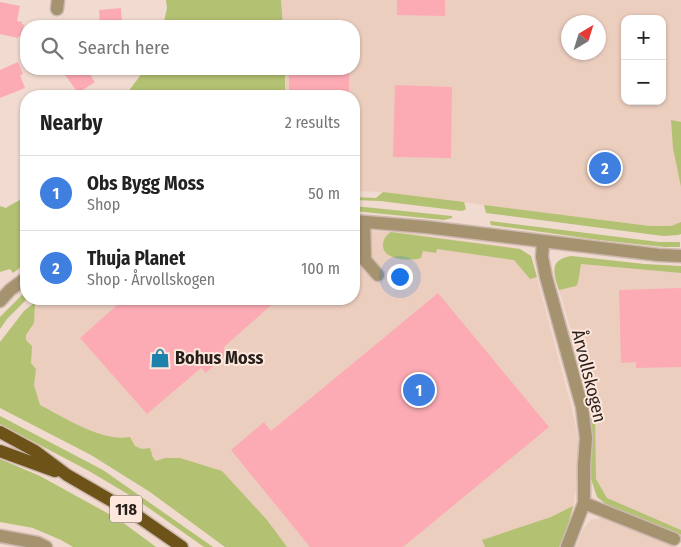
<!DOCTYPE html>
<html lang="en">
<head>
<meta charset="utf-8">
<style>
	body { margin:0; font-family:"Fira Sans Condensed",sans-serif; background:#f2f2f2; color:#222 }
	.controls { position:absolute; right:15px; top:15px; display:grid; overflow:hidden; border-radius:10px; box-shadow:0 1px 4px #0004 }
	.controls button { width:45px; height:45px; display:grid; place-items:center; padding:0; border:0; border-bottom:1px solid #e0e0e0; background:#fff; color:#222; font:25px sans-serif }
	.compass { position:absolute; left:561px; top:15px; width:45px; height:45px; border-radius:50%; background:#fff; box-shadow:0 1px 4px #0004; rotate:38deg }
	.you { position:absolute; left:399px; top:276px; width:18px; height:18px; margin:-12px; border:4px solid #fff; border-radius:50%; background:#1a73e8; box-shadow:0 0 0 8px #1a73e833 }
	.badge { display:grid; place-items:center; width:32px; height:32px; border-radius:50%; background:#db2777; color:#fff; font-size:16px; font-weight:700 }
	.pin { position:absolute; translate:-50% -50%; border:2px solid #fff; box-shadow:0 1px 5px #0006 }
	.list { margin:0; padding:0; list-style:none }
	h2 { display:flex; justify-content:space-between; align-items:center; height:65px; margin:0; padding:0 20px; font-size:21px }
	h2 small { font-size:16px; font-weight:400; color:#767676 }
	.list li { display:grid; grid-template-columns:32px 1fr auto; gap:15px; align-items:center; box-sizing:border-box; height:75px; padding:0 20px; border-top:1px solid #e0e0e0 }
	.list b { display:block; font-size:19px; white-space:nowrap }
	.list p { margin:0; font-size:16px; white-space:nowrap; color:#767676 }
	.list em { font-size:16px; font-style:normal; color:#767676 }
	.icon { flex:none; width:28px; height:28px; fill:none; stroke:currentColor; stroke-width:2; stroke-linecap:round; stroke-linejoin:round }
	.map { position:relative; flex:none; width:681px; height:547px; overflow:hidden }
	.search { position:absolute; background:#fff; box-shadow:0 1px 4px #0004; left:20px; top:20px; width:340px; height:55px; display:flex; align-items:center; gap:12px; box-sizing:border-box; padding:0 18px; border-radius:20px; color:#767676; font-size:19px }
	.panel { position:absolute; background:#fff; box-shadow:0 1px 4px #0004; left:20px; top:90px; width:340px; height:215px; border-radius:20px }
	.map>svg:first-child { display:block }
	.built { fill:#eccebf; fill-rule:evenodd }
	.green { fill:#b3c172 }
	.building { fill:#fcabb4 }
	.lines { fill:none; stroke-linecap:round; stroke-linejoin:round }
	.minor-casing { stroke:#cdb8af; stroke-width:15 }
	.major-casing { stroke:#cdb8af; stroke-width:15 }
	.minor { stroke:#a5926f; stroke-width:12 }
	.major { stroke:#6e5319; stroke-width:12 }
	.labels { text-anchor:middle; stroke-width:4; stroke-linejoin:round; paint-order:stroke }
	.shield { fill:#fee7dc; stroke:#685b55; stroke-width:1 }
	.shield-label { font-size:16px; font-weight:bold; fill:#271f1b }
	.poi-label { font-size:18px; font-weight:bold; fill:#271f1b; stroke:#fee7dc; text-anchor:start }
	.street-label { font-size:18px; fill:#271f1b; stroke:#fee7dc }
</style>
</head>
<body>
<div class="map">
<svg width="681" height="547" viewBox="0 0 681 547">
	<rect width="100%" height="100%" fill="#f1dacf"/>
	<path class="built" d="M281,0h400v222l-10,4h-21l-267,-34 -29,-1v-95h-69v-27h69v-43h-71zM625,19h37v82h-37zM568,22h30v30h-30z
		M354,230l51,3 101,13 14,3 11,7 41,153 7,34 -2,38 -4,28 -5,16 -9,22h-322l-225,-149 12,-87 16,-12h314z
		M559,262l122,11v257l-74,-31 -11,-20 -1,-70 -39,-129v-12z
		M602,518l59,22 15,7h-100l7,-18 8,-9z"/>
	<path class="green" d="M166,0h115l2,26h-120l4,-18z
		M145,69h140v27h-160z
		M671,120l10,2v65l-8,-39z
		M383,192l81,10 2,7 -4,2 -82,-10 -26,-1v-3l22,1z
		M26,194v69l-13,10 -3,-4 -10,3v-66l6,2c7,-5 16,-8 20,-14z
		M484,205l166,21h21l10,-4v12l-3,1 -15,1 -177,-23z
		M354,206l98,10v2l-8,2 -90,-9z
		M490,221l169,21h21v5h-16l-65,-7 -108,-15z
		M391,232l129,17 11,7 6,21 -7,2 -16,-19 -77,-11 -1,4 -13,-2 -2,7c-10,3 -37,3 -38,-12 0,-7 3,-11 8,-14z
		M572,256l72,8 37,2v7l-100,-9 -3,19 -2,3 -17,4c-6,-17 -10,-31 13,-34z
		M26,291l1,8 -20,20 -7,10v-12z
		M35,302l-1,21 -8,12v5l6,6 -1,17 5,6 -2,16 6,20c25,13 62,37 90,32l5,9 7,3 8,-1 3,10 3,3 9,-3h15l42,13 45,49 20,27h-62l-75,-55 -59,-37 -91,-47v-66l24,-31z
		M595,411l1,68 11,19 74,32v5l-74,-30 -10,-8 -6,-18v-65z
		M0,416l103,54 110,77h-9l-68,-48 -47,-28 -89,-47z
		M0,459l40,17 78,43 38,28h-83l-12,-7 -28,-12 -33,-6z
		M573,506l-5,19 -9,22h-74l-3,-7 69,-23z"/>
	<path class="building" d="M397,0h48v16l-48,-1z
		M0,2l20,4 -3,15 5,1v2l2,1 -3,12 -2,-1 -1,2 -18,-4z
		M121,8l1,18h-22l-1,-16z
		M18,62l5,12 -3,1 5,13 -25,10v-28z
		M61,69h25l9,13 -17,11z
		M289,69h60v27h-60z
		M395,85l57,2 -1,71 -58,-1z
		M681,288v79l-45,1v-6l-15,1 -2,-73z
		M438,293l111,134 -146,120h-93l-79,-97 33,-28 7,9z
		M124,299h154l-55,49 5,4 -22,21 -5,-5 -54,46 -67,-76z"/>
	<g class="lines">
		<defs>
			<path id="minor" d="M57,9l1,-9
				M354,221l72,6 233,28 22,1
				M364,222l1,38 13,15
				M543,242l-1,15 4,20 36,130 4,31 -2,27v38l-17,44
				M0,301l10,-11 16,-12
				M584,503l90,36
				M0,536l38,7 8,4"/>
			<path id="major" d="M0,432l35,19 32,24 69,40 46,32
				M0,451l55,20"/>
		</defs>
		<use href="#minor" class="minor-casing"/>
		<use href="#major" class="major-casing"/>
		<use href="#minor" class="minor"/>
		<use href="#major" class="major"/>
	</g>
	<defs>
		<symbol id="shop-bare" viewBox="-9 -9 18 18"><path d="M-5-2.5h2.3a2.7 3.5 0 0 1 5.4 0H5L5.5 6h-11ZM-1.5-2.5h3a1.5 2.3 0 0 0-3 0Z" fill="#1e81ac" stroke="#fee7dc" stroke-width="2.5" paint-order="stroke"/></symbol>
	</defs>
	<g fill-rule="evenodd">
		<use href="#shop-bare" x="146" y="344" width="28" height="28"/>
	</g>
	<g class="labels">
		<rect class="shield" x="110" y="495.5" width="32" height="27" rx="4"/>
		<g class="shield-label">
			<text x="126" y="515">118</text>
		</g>
		<g class="poi-label">
			<text x="175" y="364">Bohus Moss</text>
		</g>
		<g class="street-label">
			<text transform="translate(589 376) rotate(76)" y="6">Årvollskogen</text>
		</g>
	</g>
</svg>
<div class="controls">
<button>+</button>
<button>−</button>
</div>
<svg class="compass" viewBox="-18 -18 36 36"><path d="M0-13l5 13h-10z" fill="#e53935"/><path d="M0 13l5-13h-10z" fill="#767676"/></svg>
<div class="you"></div>
<div class="pin badge" style="left:419px;top:390px;background:#3f7fe0">1</div>
<div class="pin badge" style="left:605px;top:168px;background:#3f7fe0">2</div>
<div class="search"><svg class="icon" aria-label="search" viewBox="0 0 24 24"><circle cx="10" cy="10" r="6"/><path d="M15 15l6 6"/></svg>Search here</div>
<section class="panel">
<h2>Nearby<small>2 results</small></h2>
<ul class="list">
<li><span class="badge" style="background:#3f7fe0">1</span><div><b>Obs Bygg Moss</b><p>Shop</p></div><em>50 m</em></li>
<li><span class="badge" style="background:#3f7fe0">2</span><div><b>Thuja Planet</b><p>Shop · Årvollskogen</p></div><em>100 m</em></li>
</ul>
</section>
</div>
</body>
</html>
